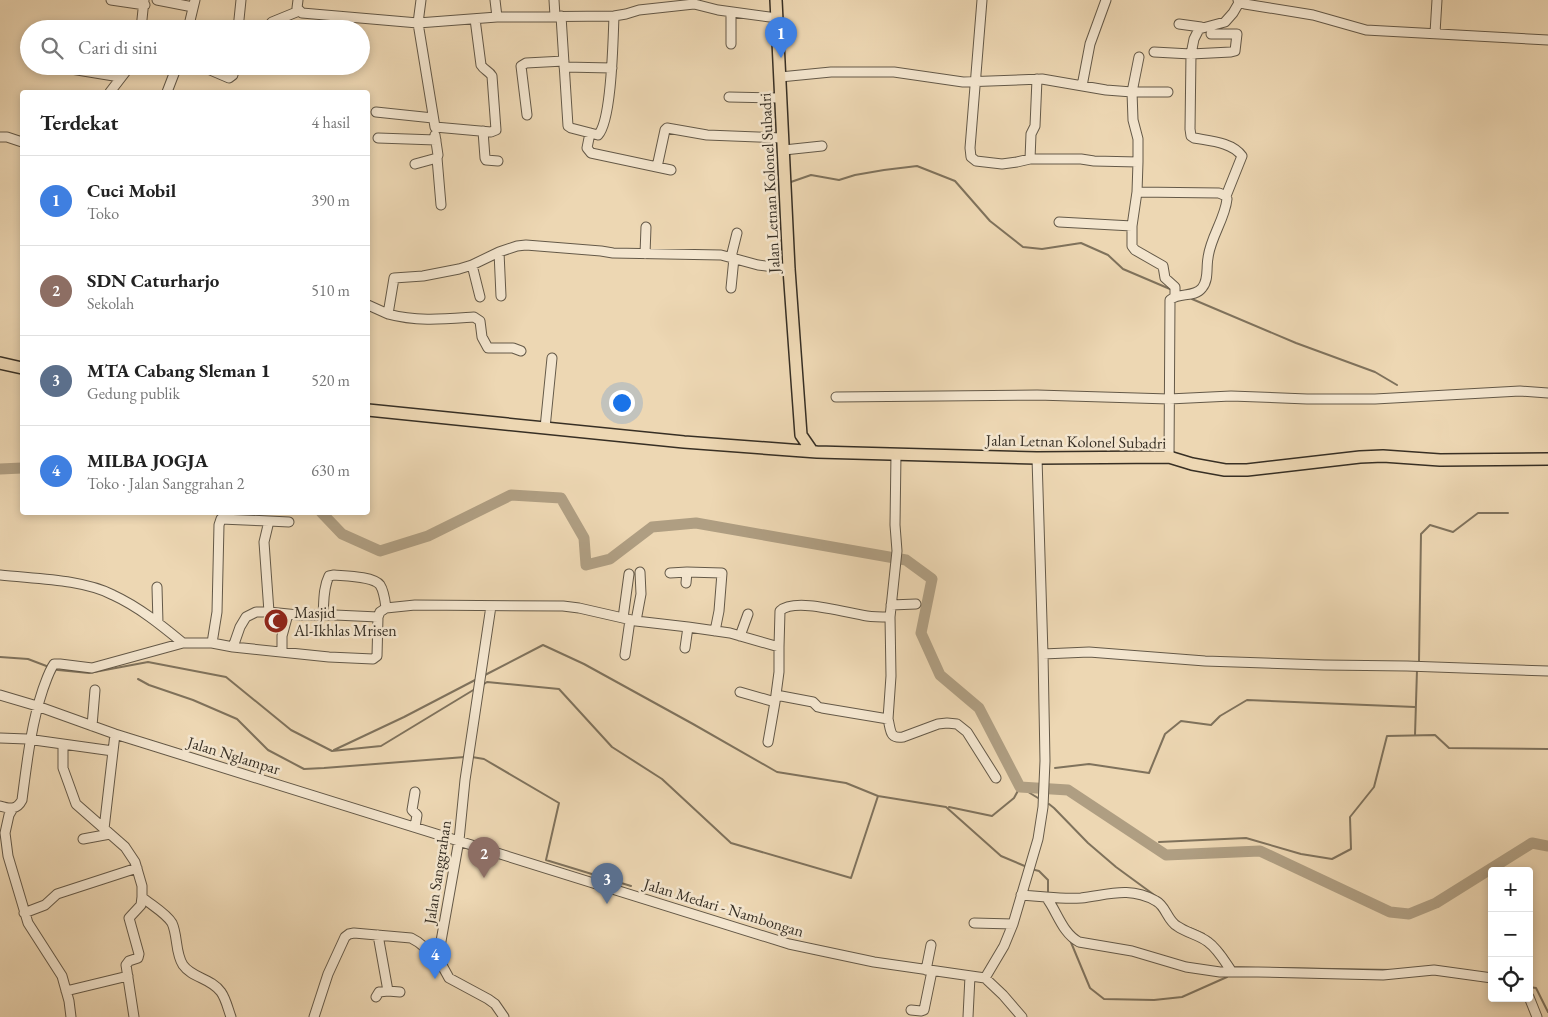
<!DOCTYPE html>
<html lang="id">
<head>
<meta charset="utf-8">
<style>
	body { margin:0; font-family:"EB Garamond",serif; background:#f2f2f2; color:#222 }
	.controls { position:absolute; right:15px; bottom:15px; display:grid; overflow:hidden; border-radius:5px; box-shadow:0 2px 8px #0003 }
	.controls button { width:45px; height:45px; display:grid; place-items:center; padding:0; border:0; border-bottom:1px solid #e0e0e0; background:#fff; color:#222; font:25px sans-serif }
	.you { position:absolute; left:621px; top:402px; width:18px; height:18px; margin:-12px; border:4px solid #fff; border-radius:50%; background:#1a73e8; box-shadow:0 0 0 8px #1a73e833 }
	.badge { display:grid; place-items:center; width:32px; height:32px; border-radius:50%; background:#8f2418; color:#fff; font-size:16px; font-weight:700 }
	.pin { position:absolute; translate:-50% -41px; filter:drop-shadow(0 1px 2px #0008) }
	.pin::after { content:''; position:absolute; top:26px; width:18px; height:15px; background:inherit; clip-path:polygon(0 0,100% 0,50% 100%) }
	.list { margin:0; padding:0; list-style:none }
	h2 { display:flex; justify-content:space-between; align-items:center; height:65px; margin:0; padding:0 20px; font-size:21px }
	h2 small { font-size:16px; font-weight:400; color:#767676 }
	.list li { display:grid; grid-template-columns:32px 1fr auto; gap:15px; align-items:center; box-sizing:border-box; height:90px; padding:0 20px; border-top:1px solid #e0e0e0 }
	.list b { display:block; font-size:19px; white-space:nowrap }
	.list p { margin:0; font-size:16px; white-space:nowrap; color:#767676 }
	.list em { font-size:16px; font-style:normal; color:#767676 }
	.icon { flex:none; width:28px; height:28px; fill:none; stroke:currentColor; stroke-width:2; stroke-linecap:round; stroke-linejoin:round }
	.map { position:relative; flex:none; width:1548px; height:1017px; overflow:hidden }
	.search { position:absolute; background:#fff; box-shadow:0 2px 8px #0003; left:20px; top:20px; width:350px; height:55px; display:flex; align-items:center; gap:12px; box-sizing:border-box; padding:0 18px; border-radius:28px; color:#767676; font-size:19px }
	.panel { position:absolute; background:#fff; box-shadow:0 2px 8px #0003; left:20px; top:90px; width:350px; height:425px; border-radius:5px }
	.map>svg:first-child { display:block }
	.lines { fill:none; stroke-linecap:round; stroke-linejoin:round }
	.stream { stroke:#7f725c; stroke-width:2 }
	.river { stroke:#af9e82; stroke-width:11 }
	.minor-casing { stroke:#645948; stroke-width:11 }
	.major-casing { stroke:#372f24; stroke-width:14 }
	.minor { stroke:#f3e5ce; stroke-width:9 }
	.major { stroke:#edd7b3; stroke-width:11 }
	.labels { text-anchor:middle; stroke-width:5; stroke-linejoin:round; paint-order:stroke }
	.street-label { font-size:16px; fill:#372f24; stroke:#f3e5ce }
	.poi-label { font-size:16px; fill:#372f24; stroke:#f3e5ce; text-anchor:start }
</style>
</head>
<body>
<div class="map">
<svg width="1548" height="1017" viewBox="0 0 1548 1017">
	<rect width="100%" height="100%" fill="#edd7b3"/>
	<filter id="stains"><feTurbulence type="fractalNoise" baseFrequency=".004" numOctaves="4"/><feColorMatrix values="0 0 0 0 .2 0 0 0 0 .09 0 0 0 0 .02 0 0 0 .5 -.17"/></filter>
	<radialGradient id="worn" r=".72"><stop offset=".6" stop-color="#630" stop-opacity="0"/><stop offset="1" stop-color="#630" stop-opacity=".3"/></radialGradient>
	<g class="lines">
		<path class="stream" d="M788,183l23,-8 28,5 16,-5 29,-5 33,-4 38,15 35,40 33,26 19,2 39,-6 27,12 15,14 47,20
			M1192,299l104,44 79,29 22,13
			M0,657l28,2 21,8
			M1419,661l2,-127 9,-9 23,7 25,-19h30
			M53,669l5,1 31,3 59,-11 78,15 65,53 41,21 49,-5 94,-57
			M485,675l58,-30 41,19 109,60 84,48 69,11 32,13
			M138,679l11,6 44,15 44,19 31,31 36,19 20,-1 141,-11
			M484,684l3,-2 72,7 53,58 50,32 69,64 120,35 27,-82 68,11 55,49 26,11
			M1415,735l2,-65
			M334,750l70,-33 73,-38
			M472,757l12,2 75,44 -13,57 85,26
			M1055,768l34,-4 60,9 16,-39 16,-13 30,4 9,-9 27,-16 168,7
			M1049,804l5,4 34,35 28,24 41,30
			M949,807l43,9 22,-18 6,-11 18,11
			M1159,842l87,-4 55,16 31,5 19,-10 -1,-32 24,-30 13,-51 48,-1 14,13 99,1
			M1031,869l8,2 9,9v12l1,2
			M1190,928l14,6
			M1070,940l20,48 14,11 50,1 28,-3 45,-20 1,-2
			M1222,950l12,17 22,1
			M1271,968l123,2
			M1529,987l7,1 12,24"/>
		<path class="river" d="M0,469l22,-1
			M321,512l21,22 38,17 48,-15 83,-41 50,3 23,40 2,27 24,-6 42,-32 44,-4 210,37 26,19 -11,54 19,42 39,33 41,79 48,3 98,65 94,-4 130,61 19,2 27,-11 96,-60 16,3"/>
		<defs>
			<path id="minor" d="M111,0l34,5
				M157,0l36,7
				M298,0l-1,8 5,5 116,10 79,-6 117,-1 12,-2 13,-4 55,-6 24,6 59,8
				M421,0l-3,23 17,104 56,5 5,-2 -4,-54c-3,-5 -8,-6 -11,-11l-6,-46
				M495,0l2,17
				M554,0l1,16
				M982,0l-12,148 1,9 5,4 26,3 15,-2 13,-3h51l13,2 44,1v-23l-5,-19 -1,-28 7,-35
				M1238,0l7,4 68,11 53,15 182,10
				M561,16l7,110 3,2 27,7c14,-14 15,-97 16,-119
				M1179,24l22,3
				M141,29l3,-29
				M188,29l7,-29
				M238,29l3,-29
				M266,29l6,-7 27,-11
				M1435,33l2,-33
				M1211,34h26l-2,17 -4,1 -40,2 -1,75 1,7 3,2c16,3 38,4 48,18l-16,40
				M731,44v-32
				M1154,52l37,2 3,-15 5,-10 26,-7 8,-9 7,-12
				M201,66l28,12 4,-3 1,-9
				M564,67l48,1
				M65,68l55,9
				M780,77l51,-5h63l69,10 79,-3 64,11 26,2h36
				M1082,86l8,-42 16,-44
				M110,92l20,-26
				M167,92l10,-26
				M729,97l52,1
				M376,112l57,6
				M527,115l-6,-49 5,-3 38,-2
				M483,131l2,27 1,2 12,1
				M590,133l-3,15 4,5 80,17
				M0,137h7l15,5
				M378,138l58,2
				M784,150l38,-4
				M437,158l4,47
				M1030,159l1,-25 4,-8 2,-47
				M1138,162l-1,30 82,1 7,3 1,3c-2,20 -17,39 -19,59 -2,10 1,22 -6,30 -8,10 -23,4 -32,12l-1,157
				M415,164l22,-6 1,-3 -3,-20
				M657,167l8,-37 2,-2 40,7 76,3
				M1137,192l-5,34v20l3,4 28,16 2,12 10,9v9
				M1059,222l73,4
				M499,252l2,44
				M645,254l1,-27
				M731,257l6,-24
				M472,265l8,32
				M731,288l3,-30
				M368,305l20,9 6,-36 29,-2 36,-7 13,-4 27,-13 18,-6 9,-1 75,6 12,2 108,2 37,10 31,4
				M388,314c29,8 57,5 86,3l6,4 2,16 6,11h25l8,3
				M836,397l201,-2 132,4 62,-3 76,3h68l145,-8 28,2
				M545,428l7,-70
				M269,521l20,1
				M670,573l17,-1
				M0,575c35,4 82,4 113,20 26,12 48,30 70,48
				M686,583l1,-11 35,1 -3,38 -4,20
				M157,587l1,36
				M891,605l25,-1
				M323,615c1,-13 0,-27 6,-39l5,-1c10,1 39,1 46,10 4,6 5,15 6,23
				M623,618l6,-44
				M636,621l5,-27 -1,-22
				M740,636l8,-22
				M212,643l5,-31 2,-87 2,-6 48,2 -5,21 5,70
				M233,647l96,10 44,2 4,-3 1,-39
				M685,648l3,-21
				M282,651v-15l6,-22
				M1043,654l46,-2 116,9 119,4 83,1 141,5
				M625,655l5,-35
				M740,692l35,10 4,-30v-25
				M0,695l37,11 78,28 674,210 85,18 111,16
				M776,695l37,7 5,5 4,1 66,11 3,-43 -1,-59 7,-66 -2,-26 1,-71
				M888,719c3,11 1,20 15,18l35,-13 9,-1 10,1 10,8 29,46
				M92,726l3,-36
				M0,738l27,1 86,12
				M768,742l7,-40
				M63,745v23l13,36 49,43 10,15 7,24v11l-1,8 -12,13 10,36 -1,4 -9,3 -3,4 8,52
				M415,792l-3,18 5,5 -2,12
				M0,806c10,3 17,4 22,-6 5,-38 9,-75 21,-111 3,-8 6,-18 11,-25h6l32,4 91,-25h29l21,4 7,-20 6,-10 10,-5h13l29,3h37l43,2 2,-5 6,-4 29,-3 148,1 16,2 57,13 52,6 42,6 49,14 1,-36c15,-14 66,2 87,5 7,1 15,1 23,1
				M13,808l-4,7 -4,18 3,23 20,67 34,53 7,25 2,16
				M104,829l11,-95
				M83,839l27,-5
				M1021,895l25,2c11,14 16,36 33,45l53,9 54,16 34,5h38l125,3 51,-5 58,8
				M142,897c9,8 24,16 30,26 6,13 3,30 11,42 9,13 28,13 38,27 5,7 7,17 10,25
				M1046,897c11,1 23,2 35,1 27,-3 48,-12 75,3 10,5 11,19 21,25 10,7 22,9 31,16 10,7 17,20 24,30
				M24,913l21,-8 12,-11 80,-26
				M974,923l39,1
				M378,935l10,56 12,1
				M438,958l11,20 39,21 7,5 9,13
				M926,970l5,-25
				M985,978l19,-32 9,-22 25,-85 5,-32 2,-46 -2,-107 -6,-196
				M985,978l18,17 19,22
				M66,991l62,-15
				M376,997l3,-5 9,-1
				M1529,997l8,20
				M911,1010l10,1 3,-1 8,-39
				M314,1017l14,-43 17,-37 4,-3 5,-1 57,5 7,4 20,16 21,-118 6,-60 26,-174
				M968,1017l2,-41"/>
			<path id="major" d="M776,0l13,269 12,166 11,16
				M0,363l22,5
				M368,410l316,32 133,10 220,6 132,-1 23,7 33,6h22l113,-13 23,-1 57,4 108,-1"/>
		</defs>
		<use href="#minor" class="minor-casing"/>
		<use href="#major" class="major-casing"/>
		<use href="#minor" class="minor"/>
		<use href="#major" class="major"/>
	</g>
	<defs>
		<symbol id="mosque-disc" viewBox="-11 -11 22 22"><circle r="9.5" fill="#8f2418" stroke="#f3e5ce"/><path d="M3.5-4.9A6 6 0 1 0 3.5 4.9A5 5 0 1 1 3.5-4.9Z" fill="#fff"/></symbol>
	</defs>
	<g fill-rule="evenodd">
		<use href="#mosque-disc" x="262" y="607" width="28" height="28"/>
	</g>
	<g class="labels">
		<g class="street-label">
			<text transform="translate(769 183) rotate(-93)" y="6">Jalan Letnan Kolonel Subadri</text>
			<text transform="translate(1076 441) rotate(1)" y="6">Jalan Letnan Kolonel Subadri</text>
			<text transform="translate(234 755) rotate(17)" y="6">Jalan Nglampar</text>
			<text transform="translate(437 872) rotate(-81)" y="6">Jalan Sanggrahan</text>
			<text transform="translate(724 907) rotate(17)" y="6">Jalan Medari - Nambongan</text>
		</g>
		<g class="poi-label">
			<text x="294" y="618">Masjid<tspan x="294" dy="18">Al-Ikhlas Mrisen</tspan></text>
		</g>
	</g>
	<rect width="100%" height="100%" filter="url(#stains)"/>
	<rect width="100%" height="100%" fill="url(#worn)"/>
</svg>
<div class="controls">
<button>+</button>
<button>−</button>
<button><svg class="icon" aria-label="locate" viewBox="0 0 24 24"><circle cx="12" cy="12" r="6"/><path d="M12 2v4M12 18v4M2 12h4M18 12h4"/></svg></button>
</div>
<div class="you"></div>
<div class="pin badge" style="left:781px;top:58px;background:#3f7fe0">1</div>
<div class="pin badge" style="left:484px;top:878px;background:#8d6e63">2</div>
<div class="pin badge" style="left:607px;top:904px;background:#5c6f8a">3</div>
<div class="pin badge" style="left:435px;top:979px;background:#3f7fe0">4</div>
<div class="search"><svg class="icon" aria-label="search" viewBox="0 0 24 24"><circle cx="10" cy="10" r="6"/><path d="M15 15l6 6"/></svg>Cari di sini</div>
<section class="panel">
<h2>Terdekat<small>4 hasil</small></h2>
<ul class="list">
<li><span class="badge" style="background:#3f7fe0">1</span><div><b>Cuci Mobil</b><p>Toko</p></div><em>390 m</em></li>
<li><span class="badge" style="background:#8d6e63">2</span><div><b>SDN Caturharjo</b><p>Sekolah</p></div><em>510 m</em></li>
<li><span class="badge" style="background:#5c6f8a">3</span><div><b>MTA Cabang Sleman 1</b><p>Gedung publik</p></div><em>520 m</em></li>
<li><span class="badge" style="background:#3f7fe0">4</span><div><b>MILBA JOGJA</b><p>Toko · Jalan Sanggrahan 2</p></div><em>630 m</em></li>
</ul>
</section>
</div>
</body>
</html>
